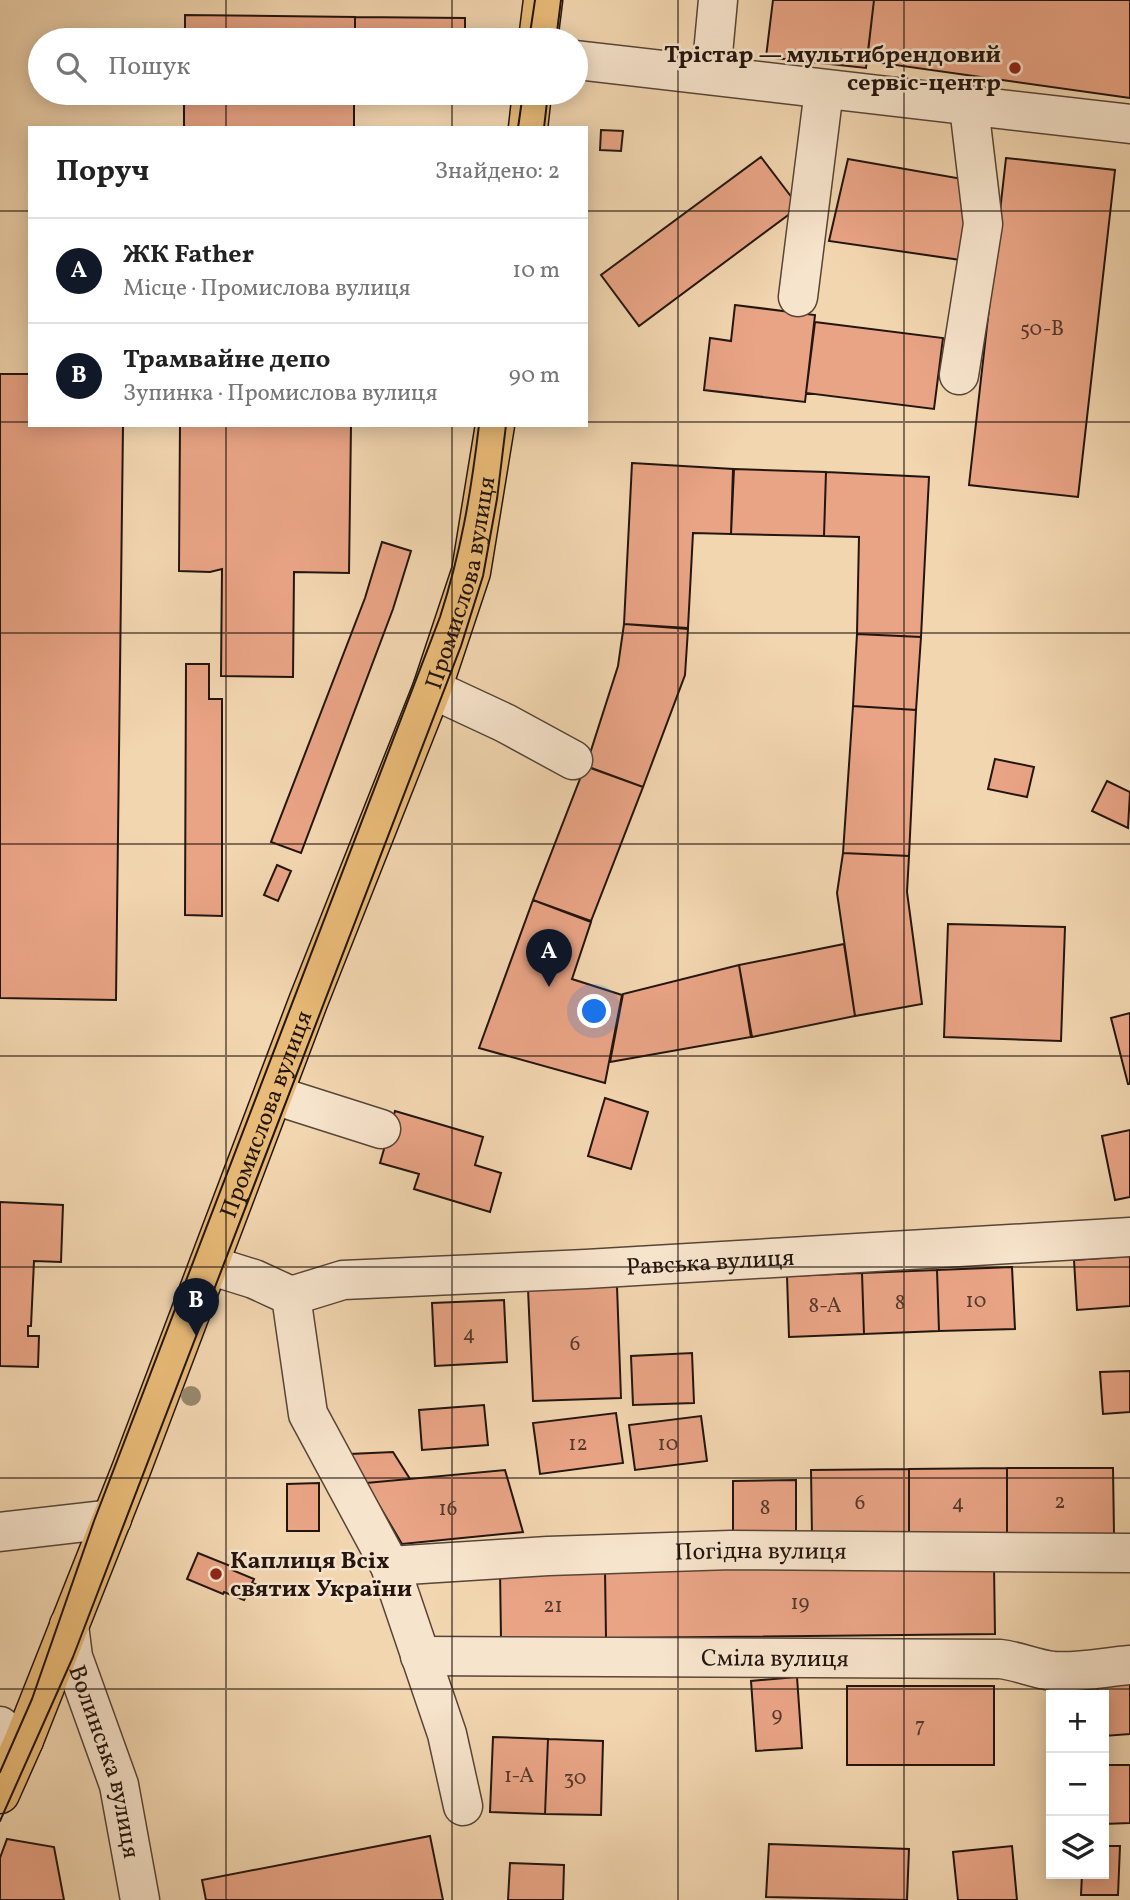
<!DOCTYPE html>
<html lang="uk">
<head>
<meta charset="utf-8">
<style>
	body { margin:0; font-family:Vollkorn,serif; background:#f2f2f2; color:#222 }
	.controls { position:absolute; right:21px; bottom:21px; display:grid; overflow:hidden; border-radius:0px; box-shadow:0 4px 18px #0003 }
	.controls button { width:63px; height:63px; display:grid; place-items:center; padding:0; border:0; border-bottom:2px solid #e0e0e0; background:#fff; color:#222; font:35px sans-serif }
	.you { position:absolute; left:595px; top:1012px; width:24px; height:24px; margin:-18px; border:5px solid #fff; border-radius:50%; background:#1a73e8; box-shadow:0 0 0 10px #1a73e833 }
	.badge { display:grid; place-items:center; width:46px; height:46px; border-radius:50%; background:#111827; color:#fff; font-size:23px; font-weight:700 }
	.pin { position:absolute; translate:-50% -58px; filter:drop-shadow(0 2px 4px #0008) }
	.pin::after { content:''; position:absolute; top:37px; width:24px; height:21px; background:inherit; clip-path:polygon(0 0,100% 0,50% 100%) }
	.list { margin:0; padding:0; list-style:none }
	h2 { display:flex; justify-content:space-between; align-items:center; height:91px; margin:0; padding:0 28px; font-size:30px }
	h2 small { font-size:23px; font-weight:400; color:#767676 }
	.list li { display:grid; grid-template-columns:46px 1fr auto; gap:21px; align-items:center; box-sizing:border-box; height:105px; padding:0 28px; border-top:2px solid #e0e0e0 }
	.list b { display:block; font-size:26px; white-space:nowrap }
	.list p { margin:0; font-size:23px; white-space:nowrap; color:#767676 }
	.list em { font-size:23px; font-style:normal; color:#767676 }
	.icon { flex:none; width:38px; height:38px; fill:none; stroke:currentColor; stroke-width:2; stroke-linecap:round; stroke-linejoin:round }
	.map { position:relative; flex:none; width:1130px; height:1900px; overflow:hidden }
	.search { position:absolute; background:#fff; box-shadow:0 4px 18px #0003; left:28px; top:28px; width:560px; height:77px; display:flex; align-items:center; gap:18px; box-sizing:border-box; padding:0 24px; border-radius:38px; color:#767676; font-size:26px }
	.panel { position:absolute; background:#fff; box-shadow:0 4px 18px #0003; left:28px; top:126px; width:560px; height:301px; border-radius:0px }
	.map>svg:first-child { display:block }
	.building { fill:#e9a485; stroke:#23150f; stroke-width:2 }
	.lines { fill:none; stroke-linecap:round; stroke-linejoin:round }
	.minor-casing { stroke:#574537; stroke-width:41 }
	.major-casing { stroke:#23150f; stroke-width:41 }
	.minor { stroke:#f7e4cc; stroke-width:38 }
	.major { stroke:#e9bb78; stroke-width:38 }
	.tram { stroke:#23150f; stroke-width:2 }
	.tree { fill:#98886d }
	.grid { fill:none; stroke:#23150f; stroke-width:2; stroke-opacity:0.55 }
	.poi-dot { fill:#8f2418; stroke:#f7e4cc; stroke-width:2.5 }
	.labels { text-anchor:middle; stroke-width:5; stroke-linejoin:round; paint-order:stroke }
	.number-label { font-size:21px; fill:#54392c }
	.poi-label { font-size:24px; font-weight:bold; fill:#23150f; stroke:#f7e4cc; text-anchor:end }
	.street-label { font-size:24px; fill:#23150f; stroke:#f7e4cc }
</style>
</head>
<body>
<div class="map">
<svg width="1130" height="1900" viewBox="0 0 1130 1900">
	<rect width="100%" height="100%" fill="#f2d6b0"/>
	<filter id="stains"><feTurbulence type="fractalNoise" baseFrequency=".00286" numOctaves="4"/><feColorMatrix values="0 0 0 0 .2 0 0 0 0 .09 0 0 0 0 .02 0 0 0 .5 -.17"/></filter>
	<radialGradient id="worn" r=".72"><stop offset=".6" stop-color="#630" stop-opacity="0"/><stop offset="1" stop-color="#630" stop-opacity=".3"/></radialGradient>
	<path class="building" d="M773,0h101l-8,68 -100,-11z
		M874,0h256v98l-263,-37z
		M185,15l170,2v23h-170z
		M355,17l110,1v22h-110z
		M184,93h170v35h-170z
		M601,130l22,1 -2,20 -21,-1z
		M761,157l38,50 -160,119 -38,-51z
		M1006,158l109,12 -37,327 -109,-12z
		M848,159l126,22 -13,79 -132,-19z
		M735,305l80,10 -10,87 -101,-12 6,-52 21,3z
		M815,322l128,16 -9,71 -128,-16z
		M0,374h30v51h93l-7,575 -116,-2z
		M180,425h171l-2,148 -55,-1 -1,105 -72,-1 1,-107 -12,3 -31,-1z
		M632,463l101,6 -2,65 -38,-1 -5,95 -64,-4z
		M734,469l92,3 -2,64 -93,-2z
		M826,472l103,5 -8,160 -64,-3 2,-97 -35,-1z
		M382,542l29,9 -18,58 -92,244 -30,-11 94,-244z
		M624,624l64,5 -3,46 -42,112 -57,-21 32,-100z
		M857,634l64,3 -5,73 -63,-4z
		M186,664h23v35h13v217l-37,-1z
		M853,706l63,4 -7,146 -66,-3z
		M995,759l39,8 -7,30 -39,-8z
		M585,766l58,21 -52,134 -58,-21z
		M1107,781l23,11 -2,36 -36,-17z
		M843,853l66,3 -2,36 15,112 -67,12 -18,-123z
		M277,865l14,6 -13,30 -14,-6z
		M533,900l58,22 -19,57 50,16 -17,88 -126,-35z
		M948,924l117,3 -4,114 -117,-4z
		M844,944l11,72 -103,21 -13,-72z
		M739,965l12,72 -141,25 13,-68z
		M1130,1013v71h-2l-17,-66z
		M605,1098l43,14 -17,57 -43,-13z
		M395,1111l88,26 -8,28 26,8 -11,39 -76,-23 5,-15 -39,-11z
		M1130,1130v67l-15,3 -13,-64z
		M0,1202l63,3 -2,57 -27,-1 -3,65h-3v10h11l-1,31 -38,-1z
		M1130,1256v50l-53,4 -3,-50z
		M1012,1267l3,62 -76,2 -2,-61z
		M937,1270l2,61 -75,3 -2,-61z
		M862,1273l2,61 -75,3 -2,-61z
		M617,1286l4,112 -88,3 -5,-112z
		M504,1300l3,62 -72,4 -3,-63z
		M692,1353l2,50 -61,2 -2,-49z
		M1130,1371v41l-27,2 -3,-42z
		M484,1405l4,40 -66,5 -3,-40z
		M616,1413l7,50 -83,11 -7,-51z
		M701,1416l6,45 -72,9 -6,-45z
		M393,1452l17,27 -44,4 -16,-29z
		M1007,1468v66l-98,1v-66z
		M1007,1468h106l1,66h-107z
		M909,1469v66l-97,1 -1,-66z
		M505,1470l18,62 -121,12 -36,-61z
		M796,1480v52l-63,1v-52z
		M319,1483v48h-32v-47z
		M198,1553l35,14 -1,3 22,9 -2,4 6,2 -5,12 -6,-2 -3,5 -20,-8 -1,2 -36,-15z
		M994,1566l1,68 -389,4 -1,-68z
		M605,1570l1,68 -105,1 -1,-68z
		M797,1677l5,71 -46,3 -5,-70z
		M1130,1680v54l-26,2v-41h-6l-1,-12z
		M847,1686h147v79h-147z
		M493,1737l55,2 -3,75 -55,-2z
		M548,1739l55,2 -2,74 -56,-1z
		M1104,1765h26v58l-26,1z
		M430,1836l13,64h-237l-4,-20z
		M7,1839l47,8 10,53h-64v-42z
		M769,1844l140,5 -2,51 -141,-3z
		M1012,1846l5,54h-59l-5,-48z
		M1104,1846h16l-2,49h-37l1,-21h22z
		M510,1863l54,2 -1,35h-55z"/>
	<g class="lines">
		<defs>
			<g id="minor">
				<path d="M576,60l554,64"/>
				<path d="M711,75l7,-75"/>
				<path d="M798,297l26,-207"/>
				<path d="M959,375l24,-151 -14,-117"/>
				<path d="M432,689l73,34 68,37"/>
				<path d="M274,1095l107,34"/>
				<path d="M209,1265l45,14 37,17 17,118 82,152 57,168 16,72"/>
				<path id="s1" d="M291,1296l52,-16 243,-11 544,-32"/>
				<path d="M0,1532l112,-13"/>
				<path id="s2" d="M390,1566l158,-10 183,-6 399,3"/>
				<path id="s3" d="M69,1625l4,32 46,128 21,115"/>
				<path id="s4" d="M420,1656l580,3c18,2 35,10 53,12 25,2 52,-4 77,-6"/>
				<path d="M0,1726l15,12 9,2"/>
			</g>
			<g id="major">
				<path d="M538,40l5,-40"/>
				<path d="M528,128l4,-35"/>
				<path id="s5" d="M0,1794l24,-54 107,-270 177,-468 124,-313 39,-117 24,-147"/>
			</g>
		</defs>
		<use href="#minor" class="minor-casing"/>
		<use href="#major" class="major-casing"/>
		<use href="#minor" class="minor"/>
		<use href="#major" class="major"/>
		<path class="tram" d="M529,40l6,-40
			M556,40l5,-40
			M518,128l5,-35
			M544,128l4,-35
			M0,1772l32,-73 62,-178 346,-904c21,-65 31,-124 39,-192
			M0,1821l73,-164 388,-1011 22,-70 14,-77 9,-74"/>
	</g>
	<circle class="tree" cx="191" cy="1396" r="10"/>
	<path class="grid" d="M226,0v40M452,0v40M678,0v1900M904,0v1900M226,93v35M452,93v35M0,211h30M586,211h544M0,422h30M586,422h544M226,425v1475M452,425v1475M0,633h1130M0,844h1130M0,1056h1130M0,1267h1130M0,1478h1130M0,1689h1130"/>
	<g class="poi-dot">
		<circle cx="1015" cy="68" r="7"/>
		<circle cx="216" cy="1574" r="7"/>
	</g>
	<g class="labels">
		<g class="number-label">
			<text x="1042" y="335">50-В</text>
			<text x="976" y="1307">10</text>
			<text x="900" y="1309">8</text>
			<text x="825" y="1312">8-А</text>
			<text x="469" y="1340">4</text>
			<text x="575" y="1350">6</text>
			<text x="578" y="1450">12</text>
			<text x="668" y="1450">10</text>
			<text x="1060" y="1508">2</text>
			<text x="860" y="1509">6</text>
			<text x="958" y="1509">4</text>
			<text x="765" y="1514">8</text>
			<text x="448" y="1515">16</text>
			<text x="800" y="1609">19</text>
			<text x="553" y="1612">21</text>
			<text x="777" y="1721">9</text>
			<text x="920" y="1732">7</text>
			<text x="519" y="1782">1-А</text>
			<text x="575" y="1784">30</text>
		</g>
		<g class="poi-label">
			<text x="1001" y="62">Трістар — мультибрендовий<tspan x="1001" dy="28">сервіс-центр</tspan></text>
			<text x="230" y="1568" text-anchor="start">Каплиця Всіх<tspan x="230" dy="28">святих України</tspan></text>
		</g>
		<g class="street-label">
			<text dy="8" stroke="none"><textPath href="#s5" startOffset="1297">Промислова вулиця</textPath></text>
			<text dy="8" stroke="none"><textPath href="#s5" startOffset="730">Промислова вулиця</textPath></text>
			<text dy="8" stroke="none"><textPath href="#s1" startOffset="422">Равська вулиця</textPath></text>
			<text dy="8" stroke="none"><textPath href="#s2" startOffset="371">Погідна вулиця</textPath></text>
			<text dy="8" stroke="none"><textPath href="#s4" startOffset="355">Сміла вулиця</textPath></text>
			<text dy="8" stroke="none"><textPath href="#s3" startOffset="142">Волинська вулиця</textPath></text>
		</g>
	</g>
	<rect width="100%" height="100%" filter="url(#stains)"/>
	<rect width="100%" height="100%" fill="url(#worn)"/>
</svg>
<div class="controls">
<button>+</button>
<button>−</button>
<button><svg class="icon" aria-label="layers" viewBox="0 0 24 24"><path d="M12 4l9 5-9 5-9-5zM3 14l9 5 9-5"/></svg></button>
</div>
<div class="you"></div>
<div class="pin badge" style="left:549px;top:987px">A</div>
<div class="pin badge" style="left:196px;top:1336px">B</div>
<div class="search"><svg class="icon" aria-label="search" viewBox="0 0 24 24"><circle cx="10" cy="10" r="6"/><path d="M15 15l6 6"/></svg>Пошук</div>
<section class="panel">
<h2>Поруч<small>Знайдено: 2</small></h2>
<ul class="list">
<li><span class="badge">A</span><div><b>ЖК Father</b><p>Місце · Промислова вулиця</p></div><em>10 m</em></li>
<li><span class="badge">B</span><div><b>Трамвайне депо</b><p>Зупинка · Промислова вулиця</p></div><em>90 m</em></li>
</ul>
</section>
</div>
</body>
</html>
